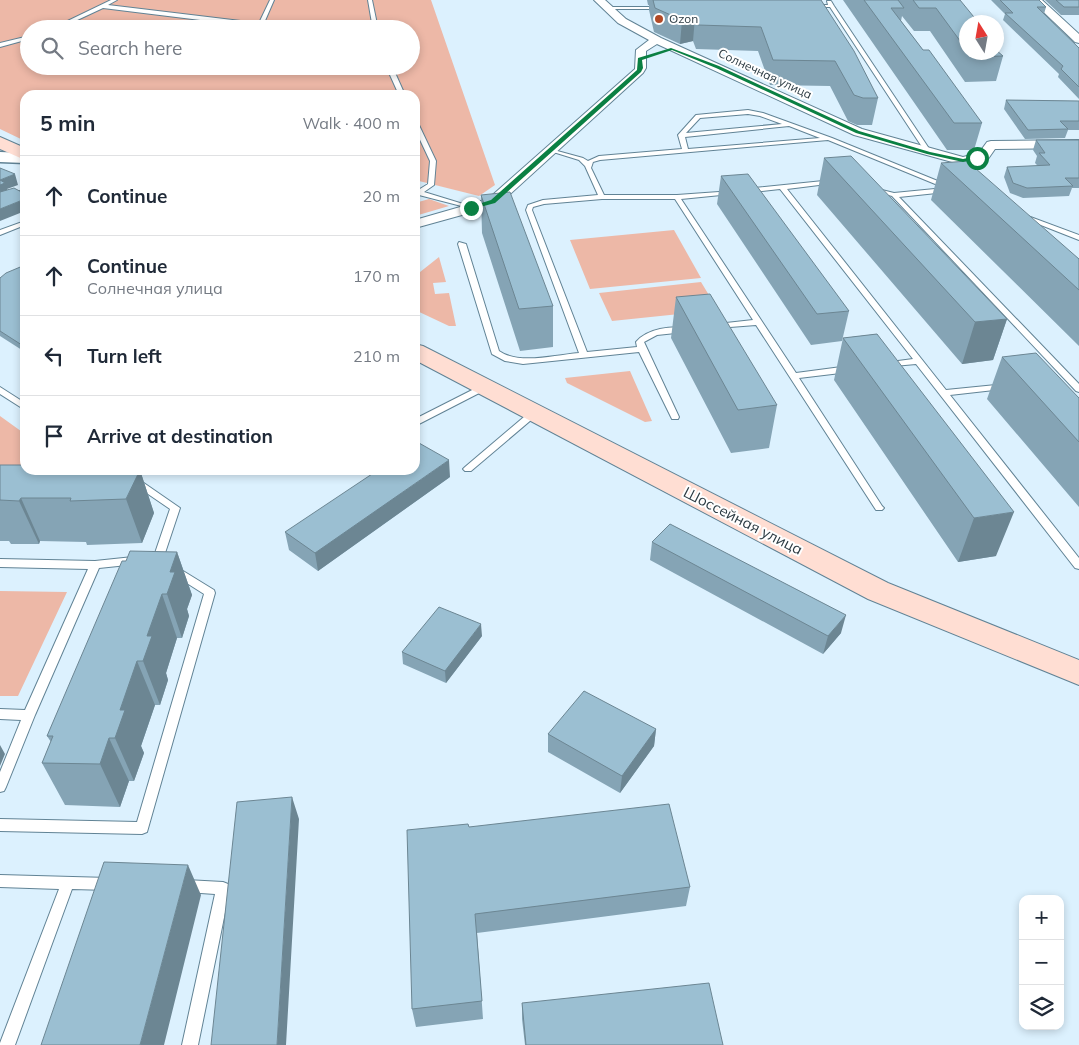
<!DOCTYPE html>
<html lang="en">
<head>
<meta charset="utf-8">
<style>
	body { margin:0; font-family:Mulish,sans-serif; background:#f6f6f7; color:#1f2937 }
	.controls { position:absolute; right:15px; bottom:15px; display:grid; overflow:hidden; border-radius:10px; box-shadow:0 2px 8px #0003 }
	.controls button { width:45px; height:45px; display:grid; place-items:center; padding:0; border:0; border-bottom:1px solid #e0e1e3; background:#fff; color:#1f2937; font:25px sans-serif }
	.compass { position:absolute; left:959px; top:15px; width:45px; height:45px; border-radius:50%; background:#fff; box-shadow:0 2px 8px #0003; rotate:349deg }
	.stop { position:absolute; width:15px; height:15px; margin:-11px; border:4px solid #0b8043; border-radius:50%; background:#fff }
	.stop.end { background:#0b8043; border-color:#fff; box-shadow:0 1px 5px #0008 }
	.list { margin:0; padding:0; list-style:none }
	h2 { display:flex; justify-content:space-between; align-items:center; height:65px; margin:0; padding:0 20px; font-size:21px }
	h2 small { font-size:16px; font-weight:400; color:#747a83 }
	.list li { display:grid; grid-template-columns:32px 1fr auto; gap:15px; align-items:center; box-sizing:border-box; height:80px; padding:0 20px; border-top:1px solid #e0e1e3 }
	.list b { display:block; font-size:19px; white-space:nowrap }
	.list p { margin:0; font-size:16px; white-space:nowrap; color:#747a83 }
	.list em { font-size:16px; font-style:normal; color:#747a83 }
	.icon { flex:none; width:28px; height:28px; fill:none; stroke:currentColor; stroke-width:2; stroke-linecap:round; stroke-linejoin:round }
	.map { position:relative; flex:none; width:1079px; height:1045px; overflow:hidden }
	.search { position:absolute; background:#fff; box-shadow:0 2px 8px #0003; left:20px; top:20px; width:400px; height:55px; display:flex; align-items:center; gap:12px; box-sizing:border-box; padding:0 18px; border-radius:28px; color:#747a83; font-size:19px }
	.panel { position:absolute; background:#fff; box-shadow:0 2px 8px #0003; left:20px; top:90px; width:400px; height:385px; border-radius:15px }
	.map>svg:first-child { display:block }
	.green { fill:#edb8a7; fill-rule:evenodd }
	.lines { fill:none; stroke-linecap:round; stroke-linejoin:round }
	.service-casing { stroke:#618395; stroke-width:2 }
	.minor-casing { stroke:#618395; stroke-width:2 }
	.tertiary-casing { stroke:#618395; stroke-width:3 }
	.secondary-casing { stroke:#618395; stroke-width:2 }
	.service { fill:#fff; fill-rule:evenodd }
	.minor { fill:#fff; fill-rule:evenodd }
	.tertiary { fill:#fff; fill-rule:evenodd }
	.secondary { fill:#ffded3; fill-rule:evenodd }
	.wall { fill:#85a4b5 }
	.shaded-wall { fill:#6c8693 }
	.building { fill:#9bbfd2; stroke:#6c8693 }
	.route { fill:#0b8043 }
	.poi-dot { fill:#b14926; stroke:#fff; stroke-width:2 }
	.labels { text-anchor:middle; stroke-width:4; stroke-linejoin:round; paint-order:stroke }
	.far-poi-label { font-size:12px; fill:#2c3b43; stroke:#fff; text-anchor:start }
	.far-street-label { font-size:12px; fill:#2c3b43; stroke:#fff }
	.street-label { font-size:15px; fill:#2c3b43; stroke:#fff }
</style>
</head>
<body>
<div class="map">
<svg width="1079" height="1045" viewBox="0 0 1079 1045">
	<rect width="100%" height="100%" fill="#dcf1fe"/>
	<path class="green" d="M0,0h431l64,185 -16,11 -64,-16v-85h-390v46l-25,-12zM29,29h382v37h-382z
		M429,199l20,7 -34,10v-13z
		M674,230l27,48 -111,11 -20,-49z
		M439,257l7,25 -13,1 2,11 14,-1 7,33h-7l-34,-16v-34z
		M701,282l17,28 -106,11 -13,-28z
		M630,371l22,50 -7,1 -78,-39 -2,-5z
		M0,416l25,18v36l56,4 -81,-4z
		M0,591l67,1 -49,104h-18z"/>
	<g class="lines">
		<defs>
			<path id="service" d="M111,0h6l-9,5 141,17 11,-1 10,-21h4l-10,23 -15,3 -146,-18 -45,21h-7z
				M368,0h4l6,29h-5z
				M827,1h4l3,5 98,147 -1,1 -5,-1 -96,-146h-17l-2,-1 2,-1h15z
				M606,7h55l2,1 -2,1h-57z
				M29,36v3l-29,8v-4z
				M386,66h6l13,29h-6z
				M748,110l15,3 69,25 118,48 1,1 -2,2v1l-3,2 -47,5 180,187v8l-3,-1 -184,-195 -21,-6 3,-2 20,5 51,-5 -117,-48 -228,20 -7,2 -2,6 13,27h73l56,-4 1,1 -3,2 -50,5 115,174 53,-7 4,3 -4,3 -50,6 83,128 2,2 -2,2h-6l-120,-185 -39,3 -4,-2 4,-2 36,-4 -78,-121h-73l-58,5 -11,3 -1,3 55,142 50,-5 -1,-5c12,-14 35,-16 52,-14v4h-3l-28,3 -13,7 35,75 -1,2h-6l-1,-2 -32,-65 -116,12 -18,-3 -13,-7 -34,-110 1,-2 7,2 33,107c20,14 56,4 80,2l-53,-143 2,-5 15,-5 55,-5 -13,-29 -6,-6 -29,-9v-2l33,9 5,3 11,-5 83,-7 -4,-14 18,-20zM748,114l12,2 22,8 -96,9 14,-15zM789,126l31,12 -132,11 -3,-12z
				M415,121l3,2 18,38 -2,24 -10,7 49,15v2l-54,-14 -4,2v-5l13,-8 2,-23 -15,-32z
				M833,180l2,1v2l-48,6 159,201 60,-6 1,2 -1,2 -3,1 -53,6 129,163v11l-4,-1 -159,-204 -33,3v-4l30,-4 -133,-170 -35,4 -3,-2 3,-2z
				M25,189v4l-25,10v-4z
				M1025,215l54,20v5l-56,-22 -1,-1z
				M25,221v4l-25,10v-5z
				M484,384l4,3 -1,2 -72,37v-7z
				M0,387l25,16v7l-25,-16z
				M534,410l3,1 1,2 -1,2 -66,56h-6l-2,-2 2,-2 66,-56z
				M113,470h12l55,38 -18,54 -9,2 -5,-4 1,-3 5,-1 16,-47z
				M133,557l4,1 1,3 -1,3 -38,4 -64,147 -29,72 -2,4 -4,1v-20l21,-52 -21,-1v-10l25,1 63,-141 -88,-2v-8l95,2z
				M175,566l39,24 1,3 -68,239 -5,2 -142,-3v-12l137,3 67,-228 -33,-21 -1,-3 1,-3z
				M0,875l109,3 5,2 2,4 -2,4 -5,2 -37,-1 -57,156h-15v-2l59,-154 -59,-2z
				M186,880l37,2 5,2 2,4 -32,157h-16l33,-151 -29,-2 -5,-2 -2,-4 2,-4z"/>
			<path id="minor" d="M594,0h11l21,19 35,19 201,91 101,28 16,-4 8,-11 4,-1 88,-1v8l-84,1 -7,10 -25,6 -109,-30 -197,-91 -11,7v17l-3,5 -145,132 -83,23v-8l73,-21 147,-130 1,-19 13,-10 -31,-17z
				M1031,0h11l37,34v9l-4,-1z"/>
			<path id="tertiary" d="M0,152l25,1v10l-25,-1z"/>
			<path id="secondary" d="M0,137l25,11v12l-25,-11z
				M415,344l8,2 465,237 191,77v25l-211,-86 -453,-239z"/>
		</defs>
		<use href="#service" class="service-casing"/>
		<use href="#minor" class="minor-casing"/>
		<use href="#tertiary" class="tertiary-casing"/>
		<use href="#secondary" class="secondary-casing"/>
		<use href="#service" class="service"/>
		<use href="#minor" class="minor"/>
		<use href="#tertiary" class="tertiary"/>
		<use href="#secondary" class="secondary"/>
	</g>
	<path class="wall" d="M647,0h174l57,98 -6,27h-15l-9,-4 -18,-35 -60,-1 -12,-34 -62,-2 -3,-8 -13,3 -26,-12 -5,-22v-5h-1z
		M843,0h117l6,22v30h30l7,4 -7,25 -31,1 -35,-51h-16l-12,-15 -1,5 22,29 59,73 -8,27h-27z
		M991,0h48l7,7 -2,7 35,34v51l-21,-22 1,-3 -56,-54 2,-6z
		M1045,0h34v15h-18z
		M1006,100l73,1v29h-11l-3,8 -40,1 -21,-30z
		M1036,140h43v48h-7l-3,8 -46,2 -13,-5 -6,-16 3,-10 31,-1 -3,-3 2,-7 -4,-6z
		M824,158l183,161 -14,41 -31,4 -145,-169z
		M941,163l138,96v87l-148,-146z
		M721,176l128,135 -7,30 -31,4 -94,-141z
		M481,195l72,111v41l-33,4 -38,-118z
		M25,265v87l-25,-16v-58z
		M676,297l101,108 -8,43 -38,5 -60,-115z
		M877,334l119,222 -38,6 -124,-182 9,-42z
		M1002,357l77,41v109l-92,-108z
		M0,465l140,5 14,43 -12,30 -55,2 -1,-3 -46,-1 -1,3h-28l-2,-3h-9z
		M450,477l-132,94 -29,-21 -4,-18z
		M652,542l189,91 -18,21 -173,-94z
		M177,552l15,43 -5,14 2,7 -7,22h-5l-11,35 2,7 -8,25h-5l-14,41 3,7 -10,28h-5l-9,26 -55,-2 -23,-42 9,-21 -4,-6 79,-175z
		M482,636l-36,47 -43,-19 -1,-12z
		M656,729l-2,17 -34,47 -72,-41v-18z
		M469,827l221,60 -4,19 -209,27 6,86 -67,8 -4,-18z
		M522,1003l201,42h-198l-3,-26z"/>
	<path class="shaded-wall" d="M695,17l-2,24 -13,3 2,-24z
		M15,174l3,11 -11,4 2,4 -9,4v-17z
		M25,199v12l-25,10v-12z
		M1007,319l-14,41 -31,4 13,-42z
		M449,460l1,17 -132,94 -3,-18z
		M140,470l14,43 -12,30 -16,-44z
		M21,498l19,43 -1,3 -20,-43z
		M1014,512l-18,44 -38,6 16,-44z
		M177,552l15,43 -5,14 2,7 -7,22 -15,-44 3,-22z
		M162,594l15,44 -11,35 2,7 -8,25 -17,-44 4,-25z
		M846,615l-5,18 -18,21 5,-18z
		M481,624l1,12 -36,47 -1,-12z
		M137,661l18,44 -14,41 3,7 -10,28 -19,-43 5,-28z
		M656,729l-2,17 -34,47 2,-17z
		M109,738l20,43 -9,26 -20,-43z
		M0,745l5,9 -5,12z
		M292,797l7,22 -13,226h-9z
		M188,865l13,30 -37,150h-24z"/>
	<path class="building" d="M653,0h168l33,51 24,47h-15l-9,-3 -19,-34 -62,-1 -12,-33 -63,-2 -3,-8 -13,3 -27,-12z
		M864,0h34l6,8h-13l32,42h6l53,73h-28z
		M913,0h47l18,22h-12v27l-30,-41h-17z
		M1000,0h39l7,7h-9l42,41v39l-18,-18 2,-3 -58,-53h8z
		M1056,0h23v7h-15z
		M996,50l7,6 -31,1 -3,-5h27z
		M1006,100l73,1v20h-19l8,8 -40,1z
		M1036,140h43v38h-14l8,8 -46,2 -14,-5 -6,-16 43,-2 -11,-12h6z
		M851,156l156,163 -32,3 -151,-164z
		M967,161l112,98v31l-138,-127z
		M0,168l15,6 -15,6z
		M748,174l101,137 -32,3 -96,-138z
		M0,180l5,3 -5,2z
		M14,188l11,6v5l-25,10v-17z
		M510,192l43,114 -34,3 -38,-114z
		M25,265v82l-25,-16v-53l6,-5z
		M710,294l67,111 -39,5 -62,-113z
		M877,334l137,178 -40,6 -131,-180z
		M1036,353l43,45v44l-77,-85z
		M419,443l30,17 -134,93 -30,-21 93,-62h37v-24z
		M0,465h25v5h115l-14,29 -56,2 1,-3h-50l-2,3 -19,-1z
		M670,524l176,91 -18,21 -176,-94z
		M130,551l47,1 -7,20h5l-8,22h-5l-15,42h5l-9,25h-6l-17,49h5l-10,28h-6l-9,26 -58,-1 11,-27h-6l75,-175h4z
		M439,607l42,17 -36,47 -43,-19z
		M584,691l72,38 -34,47 -74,-42z
		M292,797l-15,248h-66l26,-243z
		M669,804l21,83 -215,27 7,87 -70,8 -5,-179 61,-6 1,3z
		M104,862l84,3 -48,180h-99z
		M709,983l14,62h-197l-4,-42z"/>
	<path class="route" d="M671,48l48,18 140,65 71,21 33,7 14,-3 3,2 -17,4 -36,-8 -71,-21 -140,-65 -44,-18 -30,10 1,8 -2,4 -146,131 -26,7v-3l22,-7 146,-130 1,-12z"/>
	<circle class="poi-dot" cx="659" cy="19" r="5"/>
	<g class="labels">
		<g class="far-poi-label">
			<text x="669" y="23">Ozon</text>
		</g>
		<g class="far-street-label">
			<text transform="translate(765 74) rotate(25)" y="4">Солнечная улица</text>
		</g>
		<g class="street-label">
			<text transform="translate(743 521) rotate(27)" y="5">Шоссейная улица</text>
		</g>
	</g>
</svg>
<div class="controls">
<button>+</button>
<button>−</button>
<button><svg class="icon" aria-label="layers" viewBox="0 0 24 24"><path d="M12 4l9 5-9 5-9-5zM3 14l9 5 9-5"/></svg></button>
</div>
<svg class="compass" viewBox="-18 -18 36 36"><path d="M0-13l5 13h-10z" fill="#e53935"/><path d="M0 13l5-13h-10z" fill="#747a83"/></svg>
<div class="stop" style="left:977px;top:158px"></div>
<div class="stop end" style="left:471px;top:208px"></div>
<div class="search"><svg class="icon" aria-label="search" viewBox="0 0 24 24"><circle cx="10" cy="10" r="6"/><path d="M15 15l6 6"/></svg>Search here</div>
<section class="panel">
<h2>5 min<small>Walk · 400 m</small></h2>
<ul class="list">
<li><svg class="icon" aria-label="ahead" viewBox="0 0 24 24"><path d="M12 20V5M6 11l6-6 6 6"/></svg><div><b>Continue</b></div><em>20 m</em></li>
<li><svg class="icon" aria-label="ahead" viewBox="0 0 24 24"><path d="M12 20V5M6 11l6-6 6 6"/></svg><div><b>Continue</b><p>Солнечная улица</p></div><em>170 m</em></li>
<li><svg class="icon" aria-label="left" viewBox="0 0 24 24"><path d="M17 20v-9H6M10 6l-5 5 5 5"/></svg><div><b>Turn left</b></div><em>210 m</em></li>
<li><svg class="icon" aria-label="arrive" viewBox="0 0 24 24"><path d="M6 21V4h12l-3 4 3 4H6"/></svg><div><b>Arrive at destination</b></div></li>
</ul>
</section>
</div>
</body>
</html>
